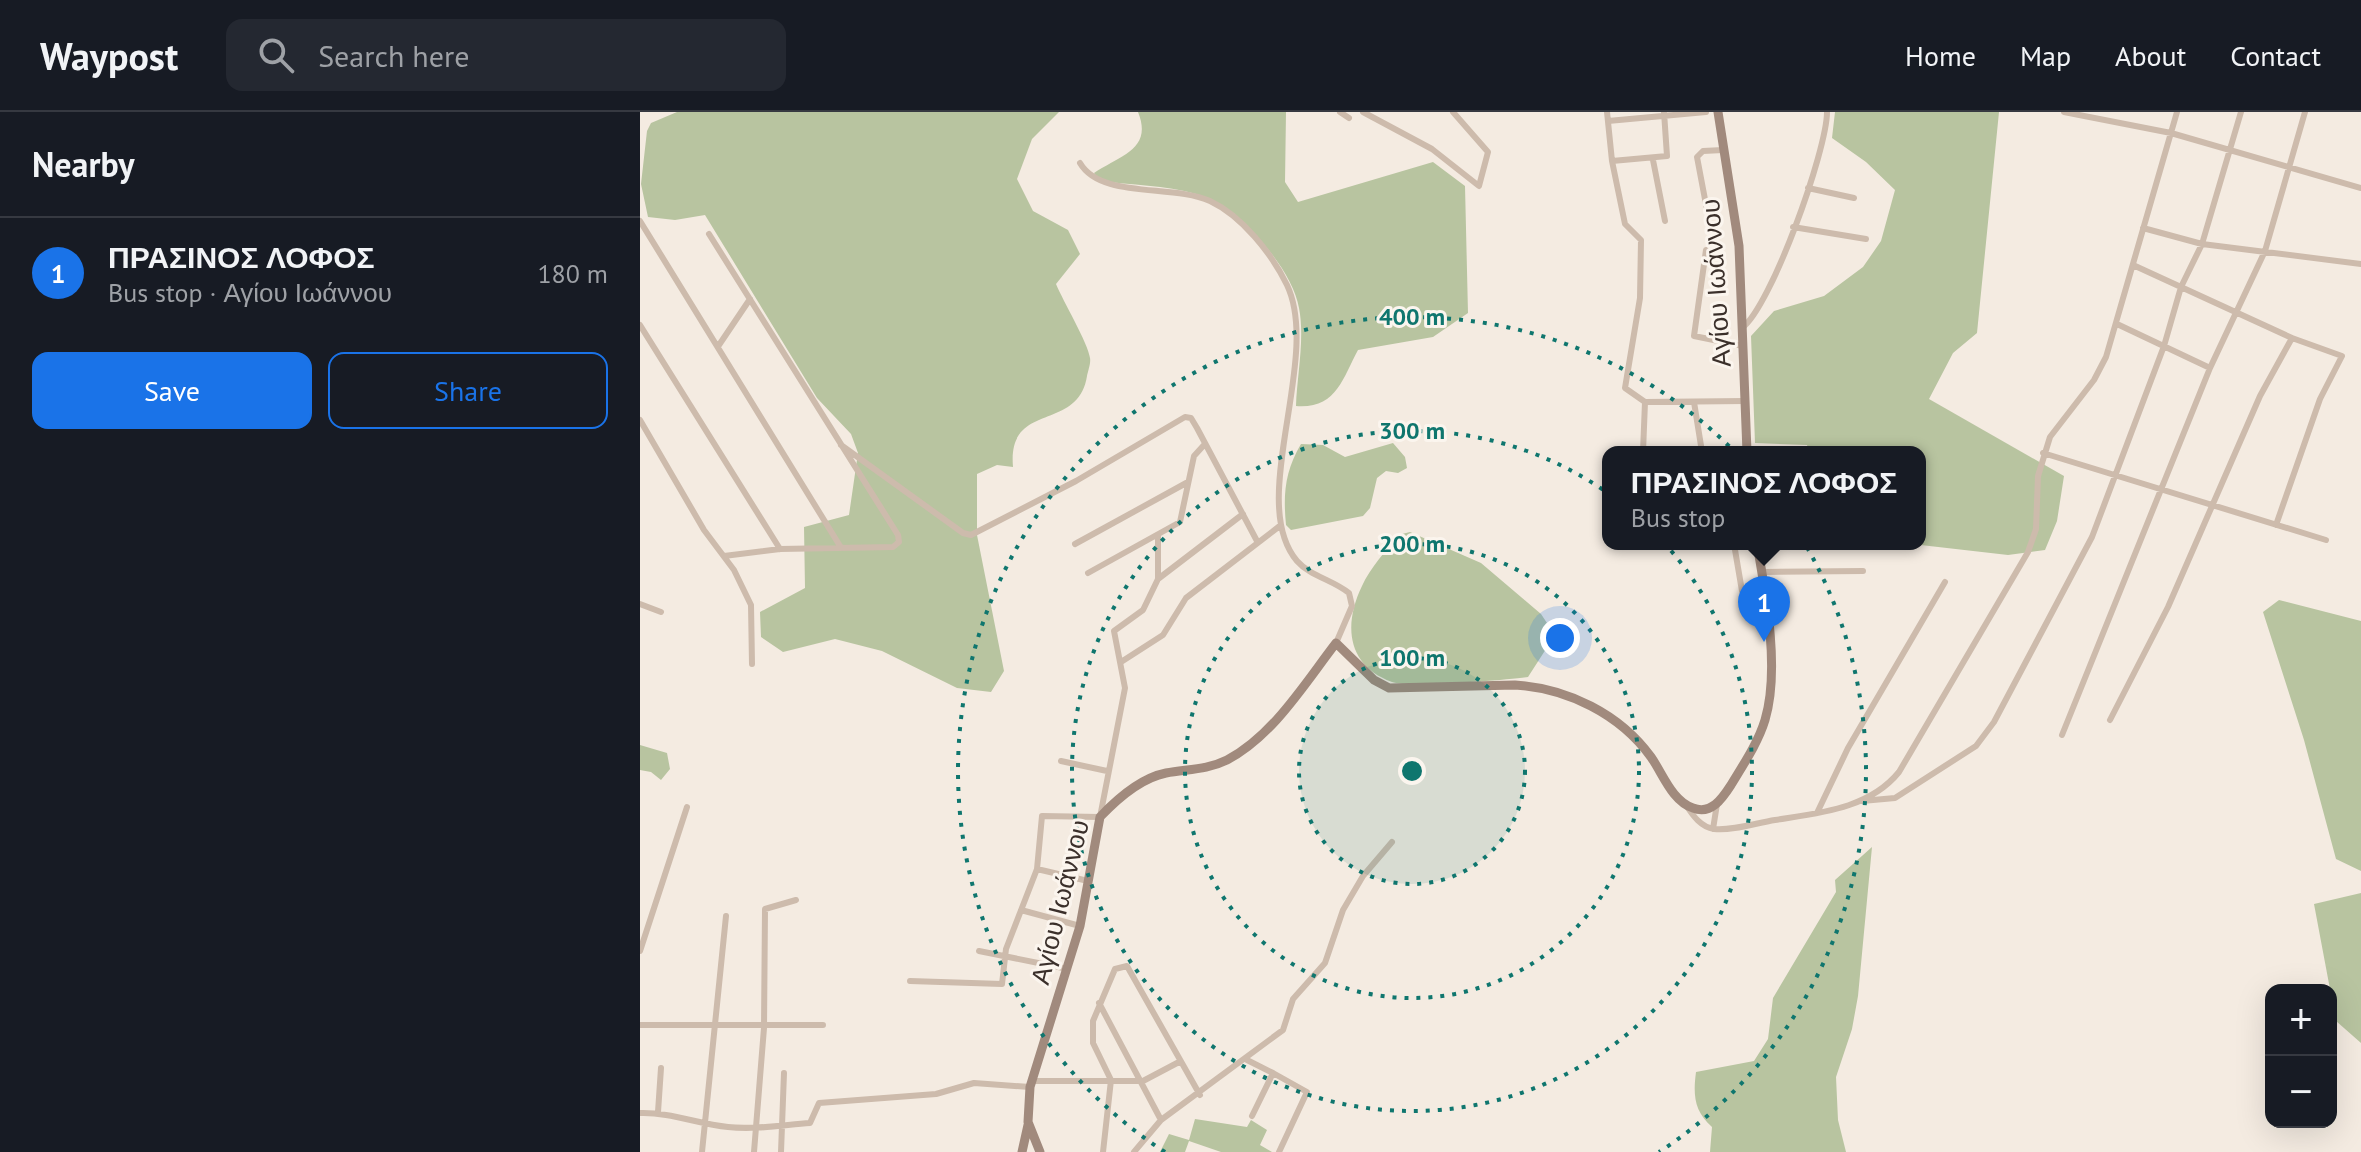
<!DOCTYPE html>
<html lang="en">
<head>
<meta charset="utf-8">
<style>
	body { margin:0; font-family:"PT Sans",sans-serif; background:#242831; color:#f1f3f6 }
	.controls { position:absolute; right:24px; bottom:24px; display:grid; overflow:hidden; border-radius:16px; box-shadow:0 8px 32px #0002 }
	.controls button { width:72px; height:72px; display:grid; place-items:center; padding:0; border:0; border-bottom:2px solid #363941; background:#171b24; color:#f1f3f6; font:40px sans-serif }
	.you { position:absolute; left:920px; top:526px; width:28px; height:28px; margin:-20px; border:6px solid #fff; border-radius:50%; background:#1a73e8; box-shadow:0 0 0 12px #1a73e833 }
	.badge { display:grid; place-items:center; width:52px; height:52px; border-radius:50%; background:#1a73e8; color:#fff; font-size:26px; font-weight:700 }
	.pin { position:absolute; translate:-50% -66px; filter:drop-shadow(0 2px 4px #0008) }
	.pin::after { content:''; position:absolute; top:42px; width:28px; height:24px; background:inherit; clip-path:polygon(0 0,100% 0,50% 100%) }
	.popup { position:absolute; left:962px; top:334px; width:324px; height:104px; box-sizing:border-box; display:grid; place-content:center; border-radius:16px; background:#171b24; filter:drop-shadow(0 2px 6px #0005); font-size:26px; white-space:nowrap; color:#9ea1a6 }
	.popup b { font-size:30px; color:#f1f3f6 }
	.popup::after { content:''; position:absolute; left:50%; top:100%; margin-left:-16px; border:16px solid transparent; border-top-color:#171b24 }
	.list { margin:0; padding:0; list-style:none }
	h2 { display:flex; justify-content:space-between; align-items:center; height:104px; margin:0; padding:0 32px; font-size:34px }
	h2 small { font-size:26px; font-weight:400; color:#9ea1a6 }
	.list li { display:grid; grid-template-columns:52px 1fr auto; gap:24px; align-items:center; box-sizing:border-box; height:112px; padding:0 32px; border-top:2px solid #363941 }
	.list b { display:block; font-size:30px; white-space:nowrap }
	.list p { margin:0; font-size:26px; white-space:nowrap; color:#9ea1a6 }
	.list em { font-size:26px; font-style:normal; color:#9ea1a6 }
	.actions { display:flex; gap:16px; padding:24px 32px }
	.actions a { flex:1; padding:18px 0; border:2px solid #1a73e8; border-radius:16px; text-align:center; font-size:28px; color:#1a73e8 }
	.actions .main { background:#1a73e8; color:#fff }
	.icon { flex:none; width:44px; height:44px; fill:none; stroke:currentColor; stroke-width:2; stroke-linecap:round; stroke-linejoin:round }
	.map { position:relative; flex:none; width:1721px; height:1040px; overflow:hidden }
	header { display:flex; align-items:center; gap:48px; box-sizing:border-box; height:112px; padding:0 40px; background:#171b24; border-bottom:2px solid #363941 }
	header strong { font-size:38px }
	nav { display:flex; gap:44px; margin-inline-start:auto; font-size:28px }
	.search { width:560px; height:72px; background:#242831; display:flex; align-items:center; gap:20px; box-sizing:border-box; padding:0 28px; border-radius:16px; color:#9ea1a6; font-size:30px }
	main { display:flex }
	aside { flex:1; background:#171b24 }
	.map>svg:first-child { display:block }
	.green { fill:#b8c4a0 }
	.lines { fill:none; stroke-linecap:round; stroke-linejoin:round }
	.street { stroke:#cdbbac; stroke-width:6 }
	.secondary { stroke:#a18a7d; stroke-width:9 }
	.ring { fill:none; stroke:#0f766e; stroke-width:4; stroke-dasharray:4 8 }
	.labels { text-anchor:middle; stroke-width:6; stroke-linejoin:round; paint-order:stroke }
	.street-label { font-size:26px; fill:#3b302b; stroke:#fbf5ee }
	.centre { fill:#0f766e; stroke:#fbf5ee; stroke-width:4 }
	.ring-label { font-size:24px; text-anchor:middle; font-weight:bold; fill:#0f766e; stroke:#fbf5ee; stroke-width:6; stroke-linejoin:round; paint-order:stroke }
</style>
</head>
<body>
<header>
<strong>Waypost</strong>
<div class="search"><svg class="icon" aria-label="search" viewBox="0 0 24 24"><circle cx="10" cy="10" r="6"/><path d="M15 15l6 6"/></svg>Search here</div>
<nav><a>Home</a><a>Map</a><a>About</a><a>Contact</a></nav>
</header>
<main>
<aside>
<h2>Nearby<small></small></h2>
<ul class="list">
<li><span class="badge">1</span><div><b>ΠΡΑΣΙΝΟΣ ΛΟΦΟΣ</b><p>Bus stop · Αγίου Ιωάννου</p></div><em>180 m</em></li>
</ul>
<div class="actions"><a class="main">Save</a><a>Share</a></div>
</aside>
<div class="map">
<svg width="1721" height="1040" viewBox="0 0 1721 1040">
	<rect width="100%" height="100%" fill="#f4ebe1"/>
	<path class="green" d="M37,0h382l-27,27 -15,40 16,32 35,19 12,24 -24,30c7,17 32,59 34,74 1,5 -2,13 -3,18 -9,57 -80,24 -74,91l-16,-2 -20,9v61l27,136 -13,21 -34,-4 -75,-37 -47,-12 -52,13 -22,-15 -1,-25 45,-24 -1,-61 45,-12 9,-62 -7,-19 -34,-36 -112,-183 -30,5 -27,-3 -7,-33 6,-53 4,-8z
		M498,0h148l-1,70 13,20 135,-40 32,24 3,127 -35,24 -75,13c-16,30 -22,59 -62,56 1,-30 9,-68 3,-98 -7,-41 -62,-102 -103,-114 -31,-9 -65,-9 -97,-13l-5,-8c27,-18 59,-24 44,-61z
		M1195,0h164l-22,221 -24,20 -24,46 135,77 -7,45 -12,29 -37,5 -96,-11h8v-92h-111l-2,-7 -52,-2 -4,-107 23,-25 50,-15 39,-29 18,-26 14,-51 -29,-28 -34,-24z
		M753,331l12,14 2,11 -9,5 -12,-2 -9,7 -7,30 -7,8 -72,14 -5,-5c-3,-31 -1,-54 15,-81l22,1 22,12z
		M770,420l71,31 60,51 14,21 -27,42c-21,3 -120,11 -136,5 -45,-16 -49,-57 -30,-96 8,-18 24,-35 36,-51z
		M1639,488l82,21v250l-25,-12 -32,-119 -41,-128z
		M0,633l27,8 3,16 -9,11 -10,-8 -11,-2z
		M1232,735l-14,149 -6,33 -16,48 2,43 8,32h-136l2,-25c-18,-16 -19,-32 -16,-55l58,-11 14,-22 5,-41 63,-106 -1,-12z
		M1721,781v150l-25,-22 -22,-117z
		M555,1007l52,8 4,-7 16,10 -7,15 12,7h-51l-32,-11 -4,11h-25l9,-18 20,6z"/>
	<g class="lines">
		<path class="street" d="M700,0l9,6
			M723,0l69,37 47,37 9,-34 -35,-40
			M967,0l5,49 13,63 16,16 -1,58 -15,90 20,14 100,-1
			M1424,0l107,21 190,55
			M968,9l98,-9
			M1013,48l12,61
			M972,49l55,-5 -3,-44
			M440,51c21,36 92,21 130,38 32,15 62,53 77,84 35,74 -41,216 10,276 13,15 36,19 52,32l3,13 -16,37
			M1168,76l46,10
			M1067,98l-10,-53 6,-6 20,-1
			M0,109l200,325
			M1153,115l73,12
			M1503,116l59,16 159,20
			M69,122l189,301 1,7 -6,5 -113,2 -56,7
			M1066,138l-12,86 49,10
			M1493,153l159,73
			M0,213l140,224
			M1102,216c29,-21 85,-178 85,-216
			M79,233l31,-46
			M1570,256l55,-117 40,-139
			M1054,290l8,50
			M0,308l64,110 30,40 17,35 1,59
			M201,333l122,88 8,2 105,-54 109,-64 6,1 6,10 60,113
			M1003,340l2,-50
			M1403,341l283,87
			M435,432l113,-62
			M1094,432l8,47 23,1
			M1122,460l101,-1
			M448,461l92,-51 14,-66 10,-11
			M518,467l85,-65
			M0,492l21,8
			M481,550l42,-27 23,-37 95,-73
			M1470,608l58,-113 92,-211 32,-58 50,18 -22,43 -44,126
			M1422,623l148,-367 -93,-44
			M421,649l46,10
			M1222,689l33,-3 81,-52 18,-24 98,-185 72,-191 17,-59 21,-43 39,-132
			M1046,693c7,11 15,22 28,24 19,2 42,-6 61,-9 44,-7 94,-11 124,-48l129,-220 8,-23 2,-53 12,-39 44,-57 12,-23 71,-245
			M1177,701l31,-65 97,-166
			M1073,717l4,-25
			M397,757l51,12
			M381,798l59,16
			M0,839l47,-144
			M339,839l89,18
			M270,869l92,3 4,-35 31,-80 5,-53 58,1 25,-129 -11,-57 29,-21 15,-31v-43
			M459,891l62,117
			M0,913h183
			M607,948l26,13
			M392,969h111l36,-19
			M18,1000l3,-44
			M0,1001c30,-1 58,11 88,14 27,3 55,-2 82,-4l9,-20 117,-9 38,-11 56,4
			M612,1004l21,-43 34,19 -28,60
			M62,1040l24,-236
			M114,1040l10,-124 1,-119 31,-9
			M141,1040l3,-79
			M463,1040l8,-72 -18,-37v-22l22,-52 12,-3 73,129
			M494,1040l27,-32 122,-90 10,-31 32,-36 18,-53 20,-34 29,-34"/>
		<path class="secondary" d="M1078,0l21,134 8,206
			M382,1040l6,-27
			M400,1040l-12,-30 2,-35 50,-161 20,-109c17,-18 41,-39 66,-44 21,-4 41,-3 61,-13 46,-24 78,-77 109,-117l38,37 15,8 126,-3c52,3 105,29 136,72 12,17 21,44 42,51 18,7 29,-9 38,-23 12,-20 27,-42 34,-65 15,-50 1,-125 -8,-176"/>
	</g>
	<circle cx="772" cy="659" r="113" fill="#0f766e" fill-opacity=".12"/>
	<g class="ring">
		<circle cx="772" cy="659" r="113"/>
		<circle cx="772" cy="659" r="227"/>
		<circle cx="772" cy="659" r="340"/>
		<path d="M525 1040A454 454 0 1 1 1019 1040"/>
	</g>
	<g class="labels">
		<g class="street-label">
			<text transform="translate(1076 171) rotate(-94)" y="9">Αγίου Ιωάννου</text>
			<text transform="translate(420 790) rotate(-76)" y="9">Αγίου Ιωάννου</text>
		</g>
	</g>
	<circle cx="772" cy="659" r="12" class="centre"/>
	<g class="ring-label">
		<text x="772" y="213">400 m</text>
		<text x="772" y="327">300 m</text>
		<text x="772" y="440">200 m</text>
		<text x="772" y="554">100 m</text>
	</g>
</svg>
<div class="controls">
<button>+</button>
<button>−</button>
</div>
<div class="you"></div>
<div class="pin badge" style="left:1124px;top:530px">1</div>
<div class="popup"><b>ΠΡΑΣΙΝΟΣ ΛΟΦΟΣ</b>Bus stop</div>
</div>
</main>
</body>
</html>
